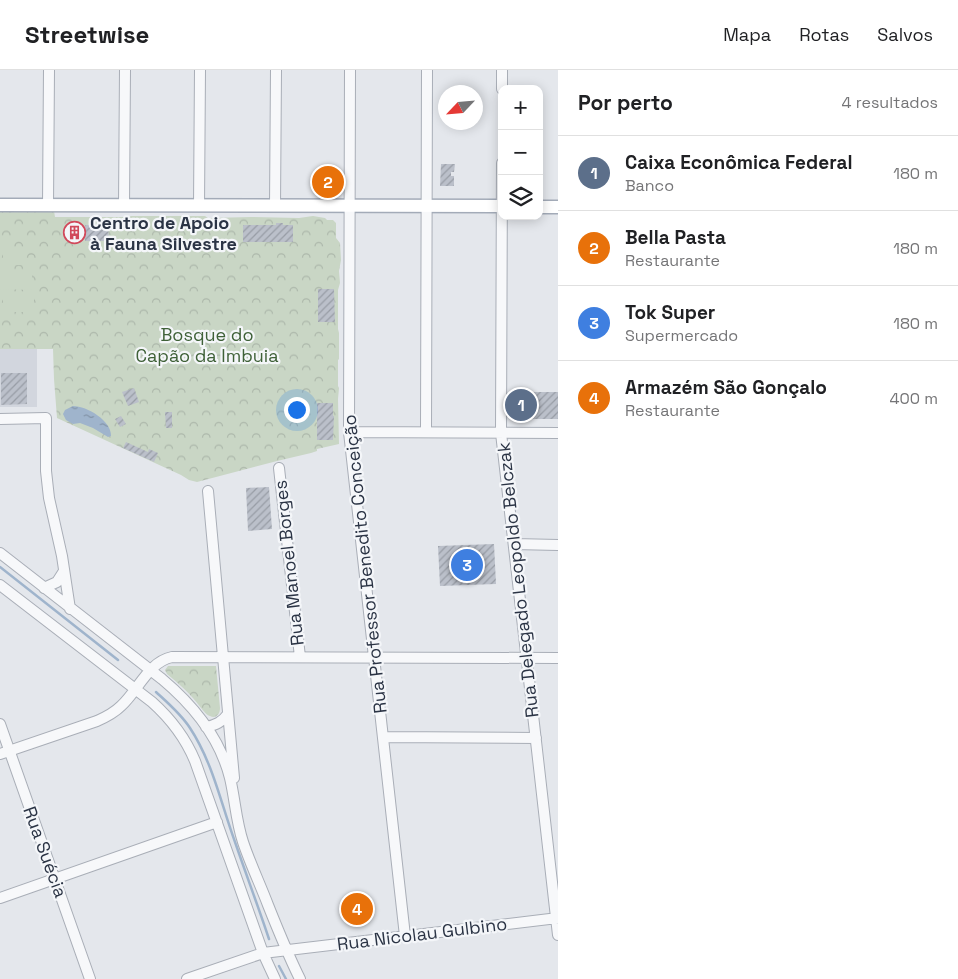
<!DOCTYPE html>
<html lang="pt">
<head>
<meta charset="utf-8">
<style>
	body { margin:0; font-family:"Space Grotesk",sans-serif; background:#f2f2f2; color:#202124 }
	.controls { position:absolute; right:15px; top:15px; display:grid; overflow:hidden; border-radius:10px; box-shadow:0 2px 12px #0003 }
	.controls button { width:45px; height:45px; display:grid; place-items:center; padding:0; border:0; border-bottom:1px solid #e0e0e0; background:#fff; color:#202124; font:25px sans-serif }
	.compass { position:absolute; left:438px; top:15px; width:45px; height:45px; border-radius:50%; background:#fff; box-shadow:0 2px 12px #0003; rotate:244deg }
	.you { position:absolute; left:296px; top:339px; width:18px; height:18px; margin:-12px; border:4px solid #fff; border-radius:50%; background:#1a73e8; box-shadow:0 0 0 8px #1a73e833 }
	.badge { display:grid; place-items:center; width:32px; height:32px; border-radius:50%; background:#d93025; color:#fff; font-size:16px; font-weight:700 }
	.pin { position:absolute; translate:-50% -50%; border:2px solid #fff; box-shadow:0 1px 5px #0006 }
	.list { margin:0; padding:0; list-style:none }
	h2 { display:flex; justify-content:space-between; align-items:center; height:65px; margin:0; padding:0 20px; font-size:21px }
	h2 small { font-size:16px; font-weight:400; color:#757577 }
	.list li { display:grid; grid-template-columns:32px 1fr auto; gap:15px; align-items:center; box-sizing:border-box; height:75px; padding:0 20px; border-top:1px solid #e0e0e0 }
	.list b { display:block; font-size:19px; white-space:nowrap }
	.list p { margin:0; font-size:16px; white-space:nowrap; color:#757577 }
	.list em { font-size:16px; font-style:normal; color:#757577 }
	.icon { flex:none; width:28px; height:28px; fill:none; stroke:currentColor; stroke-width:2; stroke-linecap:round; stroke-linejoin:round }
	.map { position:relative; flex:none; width:558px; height:909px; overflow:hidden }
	header { display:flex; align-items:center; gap:30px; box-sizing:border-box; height:70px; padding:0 25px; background:#fff; border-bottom:1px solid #e0e0e0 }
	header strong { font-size:24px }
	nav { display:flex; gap:28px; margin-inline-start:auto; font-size:18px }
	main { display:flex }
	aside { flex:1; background:#fff }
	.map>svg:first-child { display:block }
	.built { fill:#d2d6de }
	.forest { fill:url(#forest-crowns) }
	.pitch { fill:#c9d6c5 }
	.water { fill:url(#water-ripples) }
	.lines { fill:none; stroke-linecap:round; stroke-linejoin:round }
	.stream { stroke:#9fb4cc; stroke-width:2.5 }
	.building { fill:url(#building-hatch) }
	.minor-casing { stroke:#a9aeb7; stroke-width:12 }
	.major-casing { stroke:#a3abb8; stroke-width:15 }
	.minor { stroke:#f7f8fa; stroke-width:10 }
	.major { stroke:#fff; stroke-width:12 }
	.labels { text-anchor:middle; stroke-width:4.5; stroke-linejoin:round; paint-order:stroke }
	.poi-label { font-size:18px; font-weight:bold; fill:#2b3445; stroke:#f4f6f9; text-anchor:start }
	.park-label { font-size:18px; fill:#3f6138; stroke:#f4f6f9 }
	.street-label { font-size:18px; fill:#2b3445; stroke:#f4f6f9 }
</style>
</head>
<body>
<header>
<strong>Streetwise</strong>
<nav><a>Mapa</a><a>Rotas</a><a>Salvos</a></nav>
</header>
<main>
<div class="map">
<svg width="558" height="909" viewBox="0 0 558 909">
	<defs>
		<pattern id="forest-crowns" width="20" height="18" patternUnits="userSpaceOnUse" patternTransform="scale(1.25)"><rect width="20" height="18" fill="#c9d6c5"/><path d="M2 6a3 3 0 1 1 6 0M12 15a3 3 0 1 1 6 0" fill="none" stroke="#adb8ab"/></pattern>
		<pattern id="water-ripples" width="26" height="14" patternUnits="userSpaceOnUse" patternTransform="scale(1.25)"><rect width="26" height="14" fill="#9fb4cc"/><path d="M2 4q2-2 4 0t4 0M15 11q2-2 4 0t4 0" fill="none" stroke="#8293a7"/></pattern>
		<pattern id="building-hatch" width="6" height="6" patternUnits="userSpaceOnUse" patternTransform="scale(1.25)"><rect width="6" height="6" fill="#bbc0ca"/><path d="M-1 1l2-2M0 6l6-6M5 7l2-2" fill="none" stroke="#989da6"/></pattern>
	</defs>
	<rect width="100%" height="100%" fill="#e4e7ec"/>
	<path class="built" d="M0,279h37v58h-37z"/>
	<path class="forest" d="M0,141h54l1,6h74l2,-1h74l3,2 43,-1 48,1 14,-2 12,2 2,2h6l3,3v15l4,5 1,17 -2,11 1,12 -2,7v39l1,4v26l-1,1v26l1,2 -1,11 1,45 -22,5v2l-6,2 -34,8 -80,21 -8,-2 -8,-5 -124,-57 -3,-39 -1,-30h-53z
		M168,596h48l4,42c0,6 -4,11 -10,8 -4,-1 -6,-5 -9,-8 -10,-14 -22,-24 -34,-34l-2,-4z"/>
	<path class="pitch" d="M3,180h23v15h-23z
		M0,202h32v18l-32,-1z
		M3,225h31v17h-31z"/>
	<path class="water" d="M73,336c14,0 39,15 38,30l-3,1 -15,-9 -13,-5 -7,1 -7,-4 -3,-6 2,-4z"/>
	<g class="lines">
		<path class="stream" d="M0,497l118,93
			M156,622c12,11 25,22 34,36 23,35 31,76 45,114 11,32 23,64 34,97
			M279,896l7,13"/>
	</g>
	<path class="building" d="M441,94h14l-1,8h-3v4h3v10h-14z
		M320,106h15v11h-15z
		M99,153h9l1,18h-24v-16h14z
		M276,153h7v2h10v17h-50v-17h33z
		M69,154l12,1v16h-14v-15h2z
		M318,219h16l1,33h-17z
		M1,303h26v31l-26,1z
		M134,318l5,14 -11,4 -6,-14z
		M525,322h33v27h-33z
		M317,333h16v13h1l-1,24h-16z
		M165,342h7v16h-6z
		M121,346l5,8 -6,3 -5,-8z
		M126,372l22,10 1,-3 9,4 -4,9 -31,-14z
		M269,417l3,42 -24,2 -2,-43z
		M494,474l2,40 -56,2 -2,-40z"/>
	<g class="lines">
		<defs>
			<path id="minor" d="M350,0l-1,362 56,504
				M502,19v-19
				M502,93l-1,270 57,502
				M48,135l1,-135
				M124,136l1,-136
				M199,136l1,-136
				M275,136l1,-136
				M0,349l46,-1v53l3,27 13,58 8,53
				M349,362l209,1
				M426,362l1,-362
				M279,398l21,189
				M208,421l26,287
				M514,474l44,1
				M0,483l162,126c31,26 58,59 68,99 5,21 6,43 13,64 7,21 17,42 25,63 10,25 20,50 32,74
				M0,515l152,117c19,17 33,35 43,59l68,192 12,26
				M44,518l13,-6 7,-11
				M0,654l90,255
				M206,657c10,-2 16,-5 22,-13
				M383,667l153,1
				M0,684l97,-33c9,-4 17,-8 24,-15 17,-15 27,-44 51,-49l386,1
				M0,828l217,-76
				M187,909l76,-26 295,-35"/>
			<path id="major" d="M0,135l502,1
				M539,137h19"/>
		</defs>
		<use href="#minor" class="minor-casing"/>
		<use href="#major" class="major-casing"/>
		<use href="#minor" class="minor"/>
		<use href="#major" class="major"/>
	</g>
	<defs>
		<symbol id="building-ring" viewBox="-11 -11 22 22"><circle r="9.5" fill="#f4f6f9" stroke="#d1495b" stroke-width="1.5"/><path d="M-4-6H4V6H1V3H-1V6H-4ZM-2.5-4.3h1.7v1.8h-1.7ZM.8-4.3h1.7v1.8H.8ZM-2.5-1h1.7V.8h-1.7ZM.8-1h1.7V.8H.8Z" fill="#d1495b"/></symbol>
	</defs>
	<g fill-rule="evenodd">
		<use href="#building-ring" x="62" y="150" width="25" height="25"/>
	</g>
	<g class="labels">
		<g class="poi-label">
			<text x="90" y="159">Centro de Apoio<tspan x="90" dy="21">à Fauna Silvestre</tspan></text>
		</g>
		<g class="park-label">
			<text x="207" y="271">Bosque do<tspan x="207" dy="21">Capão da Imbuia</tspan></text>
		</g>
		<g class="street-label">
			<text transform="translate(289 493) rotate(-96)" y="6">Rua Manoel Borges</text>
			<text transform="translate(365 494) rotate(-96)" y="6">Rua Professor Benedito Conceição</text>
			<text transform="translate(518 510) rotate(-96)" y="6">Rua Delegado Leopoldo Belczak</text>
			<text transform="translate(45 782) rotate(70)" y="6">Rua Suécia</text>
			<text transform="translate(422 864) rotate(-7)" y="6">Rua Nicolau Gulbino</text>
		</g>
	</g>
</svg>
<div class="controls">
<button>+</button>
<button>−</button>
<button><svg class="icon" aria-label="layers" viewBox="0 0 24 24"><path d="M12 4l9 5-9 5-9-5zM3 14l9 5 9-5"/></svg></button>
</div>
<svg class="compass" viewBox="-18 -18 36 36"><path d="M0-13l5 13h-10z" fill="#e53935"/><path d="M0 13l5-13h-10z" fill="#757577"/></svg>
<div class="you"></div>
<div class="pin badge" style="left:521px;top:335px;background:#5c6f8a">1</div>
<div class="pin badge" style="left:328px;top:112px;background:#e8710a">2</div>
<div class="pin badge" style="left:467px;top:495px;background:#3f7fe0">3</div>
<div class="pin badge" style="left:357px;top:839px;background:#e8710a">4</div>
</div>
<aside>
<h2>Por perto<small>4 resultados</small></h2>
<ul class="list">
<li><span class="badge" style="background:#5c6f8a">1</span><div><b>Caixa Econômica Federal</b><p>Banco</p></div><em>180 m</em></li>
<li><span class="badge" style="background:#e8710a">2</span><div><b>Bella Pasta</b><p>Restaurante</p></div><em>180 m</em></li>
<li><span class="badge" style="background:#3f7fe0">3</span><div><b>Tok Super</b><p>Supermercado</p></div><em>180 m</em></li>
<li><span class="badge" style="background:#e8710a">4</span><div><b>Armazém São Gonçalo</b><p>Restaurante</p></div><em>400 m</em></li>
</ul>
</aside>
</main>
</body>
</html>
